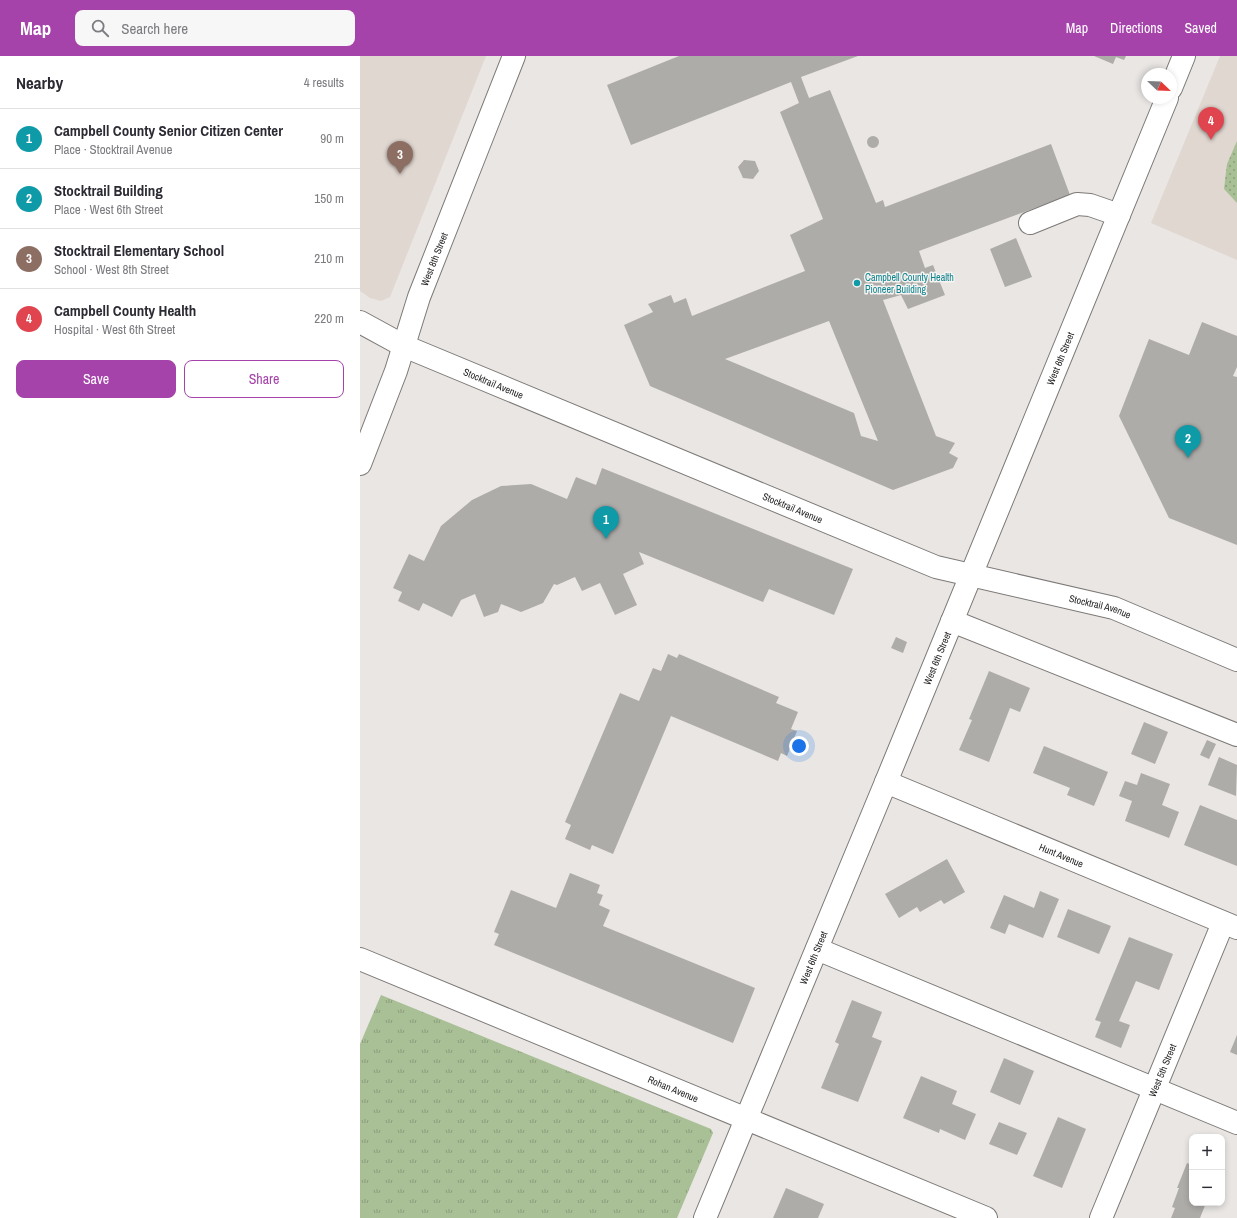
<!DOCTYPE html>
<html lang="en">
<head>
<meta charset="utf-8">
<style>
	body { margin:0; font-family:"Archivo Narrow",sans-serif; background:#f7f7f7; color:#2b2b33 }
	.controls { position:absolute; right:12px; bottom:12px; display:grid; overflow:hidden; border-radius:8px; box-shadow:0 2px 6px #0003 }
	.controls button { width:36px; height:36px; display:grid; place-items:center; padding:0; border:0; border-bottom:1px solid #e1e1e2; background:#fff; color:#2b2b33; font:20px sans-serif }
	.compass { position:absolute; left:781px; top:12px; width:36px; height:36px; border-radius:50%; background:#fff; box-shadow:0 2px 6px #0003; rotate:113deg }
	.you { position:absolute; left:439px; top:690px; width:14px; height:14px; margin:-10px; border:3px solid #fff; border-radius:50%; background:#1a73e8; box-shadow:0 0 0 6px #1a73e833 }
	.badge { display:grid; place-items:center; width:26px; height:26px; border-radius:50%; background:#a543aa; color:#fff; font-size:13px; font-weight:700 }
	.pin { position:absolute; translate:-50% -33px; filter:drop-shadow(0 1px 2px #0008) }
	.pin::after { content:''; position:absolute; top:21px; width:14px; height:12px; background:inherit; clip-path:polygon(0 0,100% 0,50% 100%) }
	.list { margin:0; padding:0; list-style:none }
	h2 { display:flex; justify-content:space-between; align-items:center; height:52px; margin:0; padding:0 16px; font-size:17px }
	h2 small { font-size:13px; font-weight:400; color:#7c7c81 }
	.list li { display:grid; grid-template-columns:26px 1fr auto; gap:12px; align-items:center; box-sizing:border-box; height:60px; padding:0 16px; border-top:1px solid #e1e1e2 }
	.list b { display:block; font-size:15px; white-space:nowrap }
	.list p { margin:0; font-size:13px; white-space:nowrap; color:#7c7c81 }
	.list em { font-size:13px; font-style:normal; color:#7c7c81 }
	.actions { display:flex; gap:8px; padding:12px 16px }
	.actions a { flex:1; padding:9px 0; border:1px solid #a543aa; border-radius:8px; text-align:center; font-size:14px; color:#a543aa }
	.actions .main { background:#a543aa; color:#fff }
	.icon { flex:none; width:22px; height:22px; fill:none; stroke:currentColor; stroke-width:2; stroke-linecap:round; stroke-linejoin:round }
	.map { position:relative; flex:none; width:877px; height:1162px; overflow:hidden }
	header { display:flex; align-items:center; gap:24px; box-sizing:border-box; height:56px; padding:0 20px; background:#a543aa; color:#fff }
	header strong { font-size:19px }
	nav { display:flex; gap:22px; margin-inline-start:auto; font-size:14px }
	.search { width:280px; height:36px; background:#f7f7f7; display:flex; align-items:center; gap:10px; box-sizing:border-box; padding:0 14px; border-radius:8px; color:#7c7c81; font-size:15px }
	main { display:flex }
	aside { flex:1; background:#fff }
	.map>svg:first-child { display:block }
	.built { fill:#e0d7d0 }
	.grass { fill:url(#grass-tufts) }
	.park { fill:url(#park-dots) }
	.building { fill:#aeaca9; fill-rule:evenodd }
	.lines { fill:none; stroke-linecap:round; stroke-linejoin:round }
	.minor-casing { stroke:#7c7977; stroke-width:24 }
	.minor { stroke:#fff; stroke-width:22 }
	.culture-dot { fill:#0f9aa8; stroke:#f6f3f1; stroke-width:1.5 }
	.labels { text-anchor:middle; stroke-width:3; stroke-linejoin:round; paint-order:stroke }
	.street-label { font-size:10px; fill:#272625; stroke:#f6f3f1 }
	.culture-label { font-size:10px; fill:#0d838f; stroke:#f6f3f1; text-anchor:start }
</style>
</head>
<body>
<header>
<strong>Map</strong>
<div class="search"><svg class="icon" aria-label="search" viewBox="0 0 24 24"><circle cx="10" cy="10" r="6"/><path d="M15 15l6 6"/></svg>Search here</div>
<nav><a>Map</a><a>Directions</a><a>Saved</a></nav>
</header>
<main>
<aside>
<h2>Nearby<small>4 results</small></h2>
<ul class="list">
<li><span class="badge" style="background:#0f9aa8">1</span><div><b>Campbell County Senior Citizen Center</b><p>Place · Stocktrail Avenue</p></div><em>90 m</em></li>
<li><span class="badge" style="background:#0f9aa8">2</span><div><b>Stocktrail Building</b><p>Place · West 6th Street</p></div><em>150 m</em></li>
<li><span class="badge" style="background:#8d6e63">3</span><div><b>Stocktrail Elementary School</b><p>School · West 8th Street</p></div><em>210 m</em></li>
<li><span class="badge" style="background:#e0444e">4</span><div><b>Campbell County Health</b><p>Hospital · West 6th Street</p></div><em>220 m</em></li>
</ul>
<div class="actions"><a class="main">Save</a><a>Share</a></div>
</aside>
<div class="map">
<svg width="877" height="1162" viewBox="0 0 877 1162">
	<defs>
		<pattern id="grass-tufts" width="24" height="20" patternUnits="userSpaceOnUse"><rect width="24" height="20" fill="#a9c096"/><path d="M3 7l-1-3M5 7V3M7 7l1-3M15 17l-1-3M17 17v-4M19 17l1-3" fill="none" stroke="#8a9c7a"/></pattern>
		<pattern id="park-dots" width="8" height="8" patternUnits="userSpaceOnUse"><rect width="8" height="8" fill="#a9c096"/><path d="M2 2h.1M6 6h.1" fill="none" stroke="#8a9c7a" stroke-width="1.8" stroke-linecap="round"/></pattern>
	</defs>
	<rect width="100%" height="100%" fill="#e9e6e4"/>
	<path class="built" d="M0,0h126l-96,241 -9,4 -11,-3 -10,-7z
		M860,0h17v204l-86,-37z"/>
	<path class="grass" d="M21,939l330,134 2,4 -36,85h-317v-174z"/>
	<path class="park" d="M877,85v62l-13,-14 3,-25z"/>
	<path class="building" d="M319,0h179l-57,21 8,21 21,-8 46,113 7,-3 2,7 166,-63 19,51 -151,56 6,17 8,-3 12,30 -37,14 -7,-14 -18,5 53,136 19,7 -6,10 9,5 -5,10 -60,22 -243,-104 -26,-61 29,-13 -5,-8 23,-9 3,8 12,-5 6,18 113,-45 -15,-36 33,-16 -43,-107 19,-9 -8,-21 -160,63 -24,-60zM469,265l49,120 -17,-5 -7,-23 -129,-54z
		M734,0h32l-2,4 -8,-3 -3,7z
		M507 86a6 6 0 1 1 12 0a6 6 0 1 1-12 0Z
		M384,104l11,1 4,10 -6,8 -10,-1 -5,-11z
		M656,182l16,39 -27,10 -15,-38z
		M842,266l35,14v31l-4,9 4,1v168l-68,-27 -50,-102 30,-77 40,16z
		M242,412l251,101 -19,46 -65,-26 -6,13 -124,-50 5,12 -21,10 14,31 -22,10 -15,-32 -18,8 -7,-14 -18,8 -3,-1 -11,19 -22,9 -20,-8 -3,8 -14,5 -9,-23 -14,6 -9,17 -29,-14 -4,8 -21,-10 4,-9 -9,-4 16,-34 15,7 17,-35 31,-26 29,-14 30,-2 36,15 9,-22 20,8z
		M536,581l11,5 -4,11 -12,-5z
		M308,598l9,4 2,-4 100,43 -3,6 22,9 -7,17 6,2 -10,25 -6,-3 -3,8 -107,-45 -58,138 -21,-9 -2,5 -25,-11 6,-14 -6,-3 55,-129 19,8 14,-33 8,3z
		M629,615l41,17 -10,24 -10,-4 -21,54 -30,-12 13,-30 -3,-1z
		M784,666l24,10 -13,32 -24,-10z
		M847,684l9,4 -7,15 -9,-4z
		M684,690l64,26 -14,34 -27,-11 3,-7 -37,-15z
		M859,701l18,8 -1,31 -28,-11z
		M781,717l29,11 -8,21 17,7 -10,26 -44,-17 7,-20 -13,-5 6,-15 12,4z
		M840,749l37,15v46l-53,-21z
		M587,803l18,33 -21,12 -3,-4 -21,12 -3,-5 -18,11 -14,-24z
		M210,817l30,12 -3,8 6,2 -4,10 11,5 -7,16 152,62 -22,55 -239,-98 5,-11 -5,-2 17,-42 45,18z
		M680,835l19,8 -16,39 -34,-14 -4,10 -15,-6 14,-33 30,13z
		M708,853l43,17 -12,28 -42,-17z
		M769,881l44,17 -14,36 -23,-9 -17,40 11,4 -9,23 -26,-11 6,-15 -6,-2z
		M492,944l30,12 -10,25 10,4 -24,61 -37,-14 18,-44 -4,-2z
		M877,979v20l-7,-3z
		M644,1002l30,13 -14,34 -30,-13z
		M561,1020l36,15 -5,13 24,10 -11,26 -25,-11 -1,4 -36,-15z
		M698,1061l28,12 -24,59 -29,-12z
		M639,1066l28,11 -10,22 -28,-11z
		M827,1107l5,2v38h14l-6,15h-29l4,-10 -3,-1 7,-19h-2z
		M426,1132l38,16 -6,14h-45z"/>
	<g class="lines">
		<defs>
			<g id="minor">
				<path d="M811,32l13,-32"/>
				<path d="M670,167l47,-19 13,1 29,10"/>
				<path id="s1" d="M0,266l44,24 532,221 178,41 123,52"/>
				<path id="s2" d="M0,408l36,-93 23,-74 95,-241"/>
				<path d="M592,565l285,114"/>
				<path id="s3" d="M526,726l351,146"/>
				<path d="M457,893l420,174"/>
				<path id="s4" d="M0,903l626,259"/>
				<path id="s5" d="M345,1162l181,-436 281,-684"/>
				<path id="s6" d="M741,1162l122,-295"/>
			</g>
		</defs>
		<use href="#minor" class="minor-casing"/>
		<use href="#minor" class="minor"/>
	</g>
	<circle class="culture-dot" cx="497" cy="227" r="4"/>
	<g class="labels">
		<g class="street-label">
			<text dy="4" stroke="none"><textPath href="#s2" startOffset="218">West 8th Street</textPath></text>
			<text dy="4" stroke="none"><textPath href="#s5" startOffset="930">West 6th Street</textPath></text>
			<text dy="4" stroke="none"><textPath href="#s1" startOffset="147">Stocktrail Avenue</textPath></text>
			<text dy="4" stroke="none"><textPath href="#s1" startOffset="471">Stocktrail Avenue</textPath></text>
			<text dy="4" stroke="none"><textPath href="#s1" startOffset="795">Stocktrail Avenue</textPath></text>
			<text dy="4" stroke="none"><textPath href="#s5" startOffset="606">West 6th Street</textPath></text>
			<text dy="4" stroke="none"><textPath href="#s3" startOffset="190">Hunt Avenue</textPath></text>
			<text dy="4" stroke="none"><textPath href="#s5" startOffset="282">West 6th Street</textPath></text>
			<text dy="4" stroke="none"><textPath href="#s6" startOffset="160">West 5th Street</textPath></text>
			<text dy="4" stroke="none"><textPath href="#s4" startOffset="339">Rohan Avenue</textPath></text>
		</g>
		<g class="culture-label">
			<text x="505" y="225">Campbell County Health<tspan x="505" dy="12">Pioneer Building</tspan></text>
		</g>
	</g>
</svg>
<div class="controls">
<button>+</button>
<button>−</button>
</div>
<svg class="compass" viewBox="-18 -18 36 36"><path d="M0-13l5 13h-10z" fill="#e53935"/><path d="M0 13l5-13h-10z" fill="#7c7c81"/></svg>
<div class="you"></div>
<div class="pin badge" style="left:246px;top:483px;background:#0f9aa8">1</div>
<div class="pin badge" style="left:828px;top:402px;background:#0f9aa8">2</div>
<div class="pin badge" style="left:40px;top:118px;background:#8d6e63">3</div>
<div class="pin badge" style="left:851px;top:84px;background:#e0444e">4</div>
</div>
</main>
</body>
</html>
